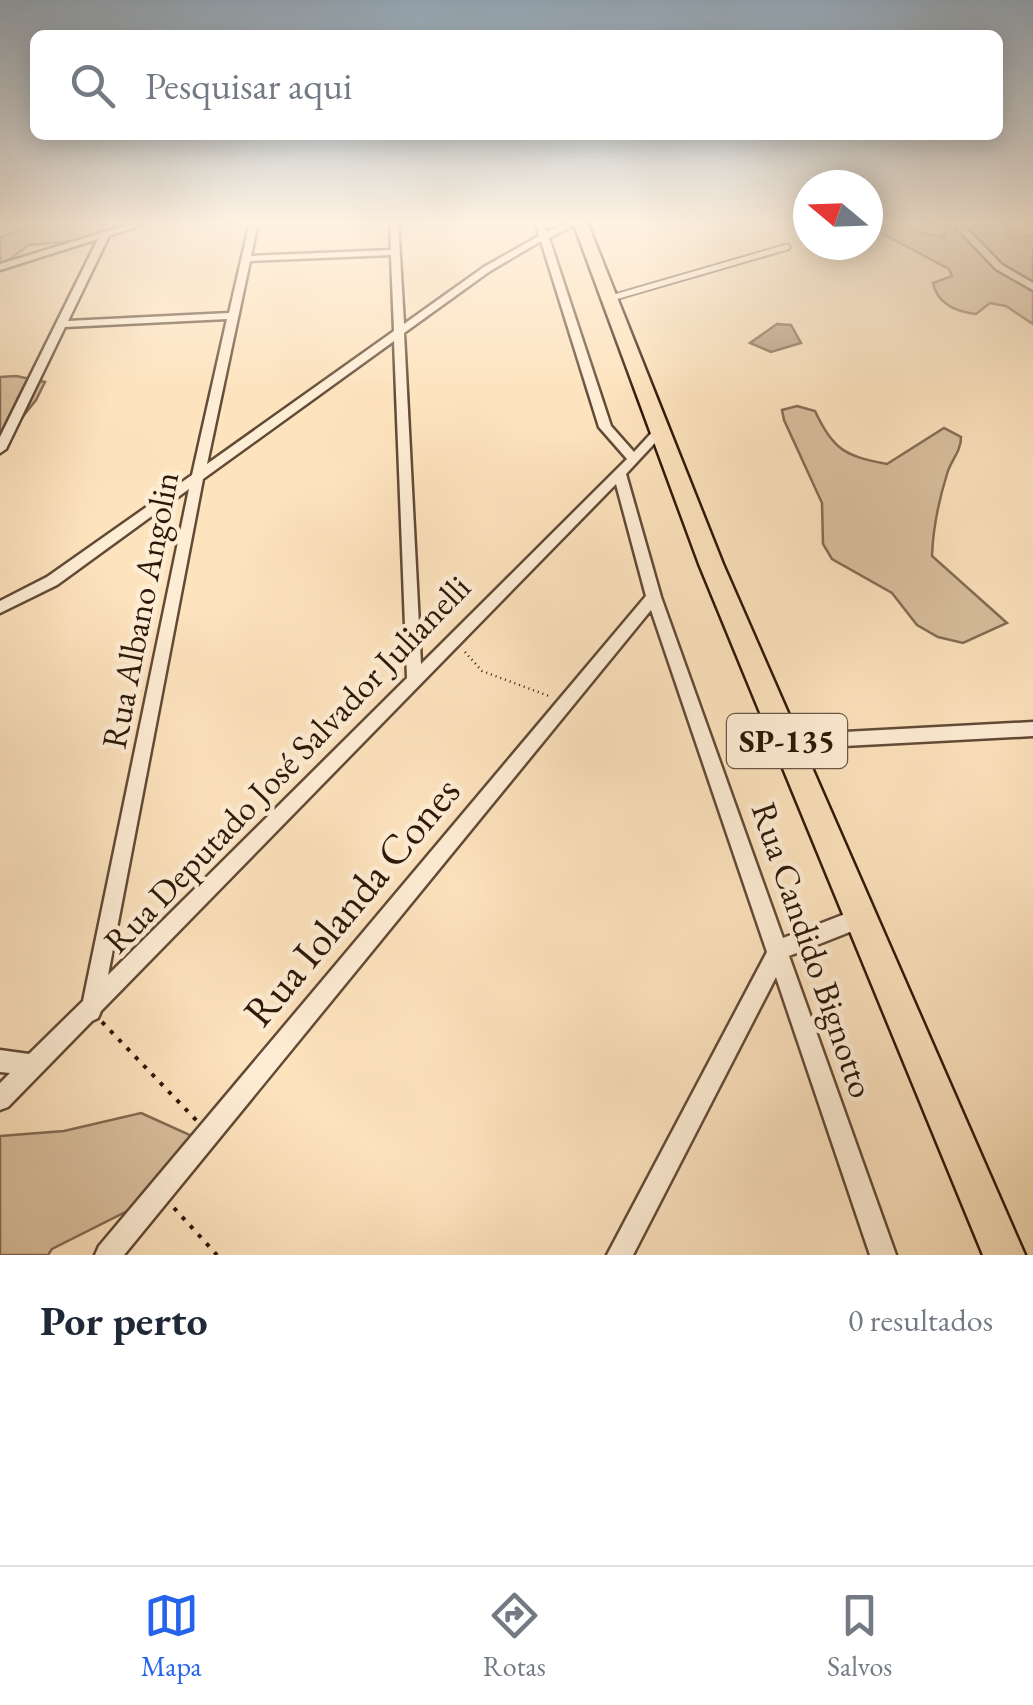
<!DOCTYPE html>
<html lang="pt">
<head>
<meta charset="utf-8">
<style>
	body { margin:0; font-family:"EB Garamond",serif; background:#f2f2f3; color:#1f2937 }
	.compass { position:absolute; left:793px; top:170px; width:90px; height:90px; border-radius:50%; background:#fff; box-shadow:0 5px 25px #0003; rotate:289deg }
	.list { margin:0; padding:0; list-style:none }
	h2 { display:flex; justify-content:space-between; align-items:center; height:130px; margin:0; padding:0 40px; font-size:42px }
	h2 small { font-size:32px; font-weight:400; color:#747a83 }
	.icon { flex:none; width:55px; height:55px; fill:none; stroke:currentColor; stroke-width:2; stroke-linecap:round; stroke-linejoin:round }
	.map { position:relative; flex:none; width:1033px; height:1255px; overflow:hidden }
	.search { position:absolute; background:#fff; box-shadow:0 5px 25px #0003; left:30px; right:30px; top:30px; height:110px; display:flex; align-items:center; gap:25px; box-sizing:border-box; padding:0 35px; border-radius:15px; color:#747a83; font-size:38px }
	.sheet { height:310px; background:#fff }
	nav { display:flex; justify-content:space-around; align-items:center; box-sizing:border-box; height:140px; border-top:2px solid #e0e1e3; background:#fff; font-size:28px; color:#747a83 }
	nav a { display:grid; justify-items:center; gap:5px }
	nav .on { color:#2563eb }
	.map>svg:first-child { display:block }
	.green { fill:#dac09f; stroke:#846c54; stroke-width:2.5 }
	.water { fill:#b79e80; stroke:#806850; stroke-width:2.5 }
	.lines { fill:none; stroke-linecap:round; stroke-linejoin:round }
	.stream { stroke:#806850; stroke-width:2.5 }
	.river { fill:#b79e80; fill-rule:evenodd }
	.lane-casing { stroke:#624a36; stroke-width:9 }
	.street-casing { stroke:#624a36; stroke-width:5 }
	.primary-casing { stroke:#2e1708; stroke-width:5 }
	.path-far1 { stroke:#2e1708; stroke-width:2.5; stroke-dasharray:1 4; stroke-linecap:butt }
	.path { stroke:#2e1708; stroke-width:4; stroke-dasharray:4 8; stroke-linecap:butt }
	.lane { stroke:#feedd5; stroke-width:5 }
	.street { fill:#feedd5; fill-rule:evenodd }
	.primary { fill:#fde3be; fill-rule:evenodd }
	.labels { text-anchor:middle; stroke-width:9; stroke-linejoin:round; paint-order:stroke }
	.shield { fill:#feedd5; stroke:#6c5746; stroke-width:2.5 }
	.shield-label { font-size:32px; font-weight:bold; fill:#2e1708 }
	.street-label { font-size:35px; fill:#2e1708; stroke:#feedd5 }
	.near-street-label { font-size:42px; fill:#2e1708; stroke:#feedd5 }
</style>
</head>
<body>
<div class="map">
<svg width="1033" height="1255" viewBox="0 0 1033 1255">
	<rect width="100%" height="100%" fill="#fde3be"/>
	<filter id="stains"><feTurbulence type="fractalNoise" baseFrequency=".002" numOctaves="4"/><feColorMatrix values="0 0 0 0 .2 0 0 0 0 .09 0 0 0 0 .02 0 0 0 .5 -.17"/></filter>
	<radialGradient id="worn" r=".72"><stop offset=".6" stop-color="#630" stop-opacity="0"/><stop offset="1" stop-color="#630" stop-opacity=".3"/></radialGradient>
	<path class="green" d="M47,222h97l-57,18 -58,5 -29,21v-29z
		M868,222h36l16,11 24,4 2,-15h87v102l-27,-18 -16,-3 -14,11c-19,-2 -39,-10 -43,-31l19,-7 -3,-7 -81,-43z
		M16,376l29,6 -9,18 -36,45v-68z
		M797,406l18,5c18,39 30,45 72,53l57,-36 17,9c0,15 -10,23 -14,37 -9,29 -14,53 -15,82l75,67 -44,20 -25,-6 -21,-12 -25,-32 -60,-34 -9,-15 -1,-41 -38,-83 -2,-10z
		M141,1113l60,27 -24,46 -125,63 -4,6h-48v-119l64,-5z"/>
	<path class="water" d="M777,324l14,1 10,18 -30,9 -21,-9z"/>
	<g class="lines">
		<path class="stream" d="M1014,237l19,-1"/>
		<path class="river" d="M1002,222h14l4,12 13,5v9l-24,-8z"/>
		<defs>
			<path id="lane" d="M608,299l179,-52"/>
			<path id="street" d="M137,222h13l-41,14 -41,85 161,-8 21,-91h8l-7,34 140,-6 -1,-28h8l6,102 80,-57 55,-31 -4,-14h8l4,10 23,-10h11l-32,16 62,188 23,26 22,-24 4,-1 6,4 -40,43 35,123 122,341 80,-31 7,3 3,7 -3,7 -81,32 107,299h-26l-94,-278 -143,278h-26l160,-303 -116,-342 -527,645h-29l4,-9 547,-650 -30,-112 -515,527 -3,7 -6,3 -84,86 -8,3v-27l10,-10 -10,-1v-22l29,4 54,-53 106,-512 -132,96 -57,28v-12l47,-24 145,-102 35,-156 -162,8 -59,122 -6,4v-16l98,-198 -98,31v-6zM541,241l58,186 28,32 -206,205 -17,-331 86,-62zM391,255l3,76 -187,133 43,-203zM394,341l13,337 -299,297 95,-496z
				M970,222h16l-20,6 36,37 31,18v7l-37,-21 -40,-42z
				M1033,722v14l-245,13 -6,-2 -2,-5 2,-5 6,-2z"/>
			<path id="primary" d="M573,222h14l136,342 302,691h-42l-284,-691z"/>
		</defs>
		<use href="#lane" class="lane-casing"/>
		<use href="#street" class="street-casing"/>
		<use href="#primary" class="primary-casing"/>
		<path class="path-far1" d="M465,652l17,19 67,25"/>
		<path class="path" d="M102,1022l95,99
			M174,1208l43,47"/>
		<use href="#lane" class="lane"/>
		<use href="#street" class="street"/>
		<use href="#primary" class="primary"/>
	</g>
	<linearGradient id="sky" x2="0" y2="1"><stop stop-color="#94abbe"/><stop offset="0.56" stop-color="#fef2e2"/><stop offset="1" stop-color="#fef2e2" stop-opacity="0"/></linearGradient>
	<rect width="1033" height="398" fill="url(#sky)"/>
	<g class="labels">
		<rect class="shield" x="727" y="714" width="120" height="54" rx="8"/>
		<g class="shield-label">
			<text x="787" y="752">SP-135</text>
		</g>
		<g class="street-label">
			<text transform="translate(140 610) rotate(-79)" y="12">Rua Albano Angolin</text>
			<text transform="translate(287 764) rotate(-46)" y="12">Rua Deputado José Salvador Julianelli</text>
			<text transform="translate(813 950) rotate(71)" y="12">Rua Candido Bignotto</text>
		</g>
		<g class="near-street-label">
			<text transform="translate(351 901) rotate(-50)" y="15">Rua Iolanda Cones</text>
		</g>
	</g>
	<rect width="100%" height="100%" filter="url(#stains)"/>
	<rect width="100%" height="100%" fill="url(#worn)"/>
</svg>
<svg class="compass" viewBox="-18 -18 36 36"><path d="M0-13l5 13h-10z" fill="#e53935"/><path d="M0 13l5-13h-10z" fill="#747a83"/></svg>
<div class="search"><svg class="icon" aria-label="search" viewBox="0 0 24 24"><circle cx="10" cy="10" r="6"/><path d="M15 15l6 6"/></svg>Pesquisar aqui</div>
</div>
<section class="sheet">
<h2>Por perto<small>0 resultados</small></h2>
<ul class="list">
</ul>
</section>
<nav>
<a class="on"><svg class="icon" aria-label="map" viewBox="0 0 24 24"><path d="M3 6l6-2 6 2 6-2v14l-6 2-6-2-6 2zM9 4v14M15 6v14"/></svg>Mapa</a>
<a><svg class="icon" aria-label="directions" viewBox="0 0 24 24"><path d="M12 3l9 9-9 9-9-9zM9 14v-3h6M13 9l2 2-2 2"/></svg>Rotas</a>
<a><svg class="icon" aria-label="saved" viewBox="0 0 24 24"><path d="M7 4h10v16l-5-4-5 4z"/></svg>Salvos</a>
</nav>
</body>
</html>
